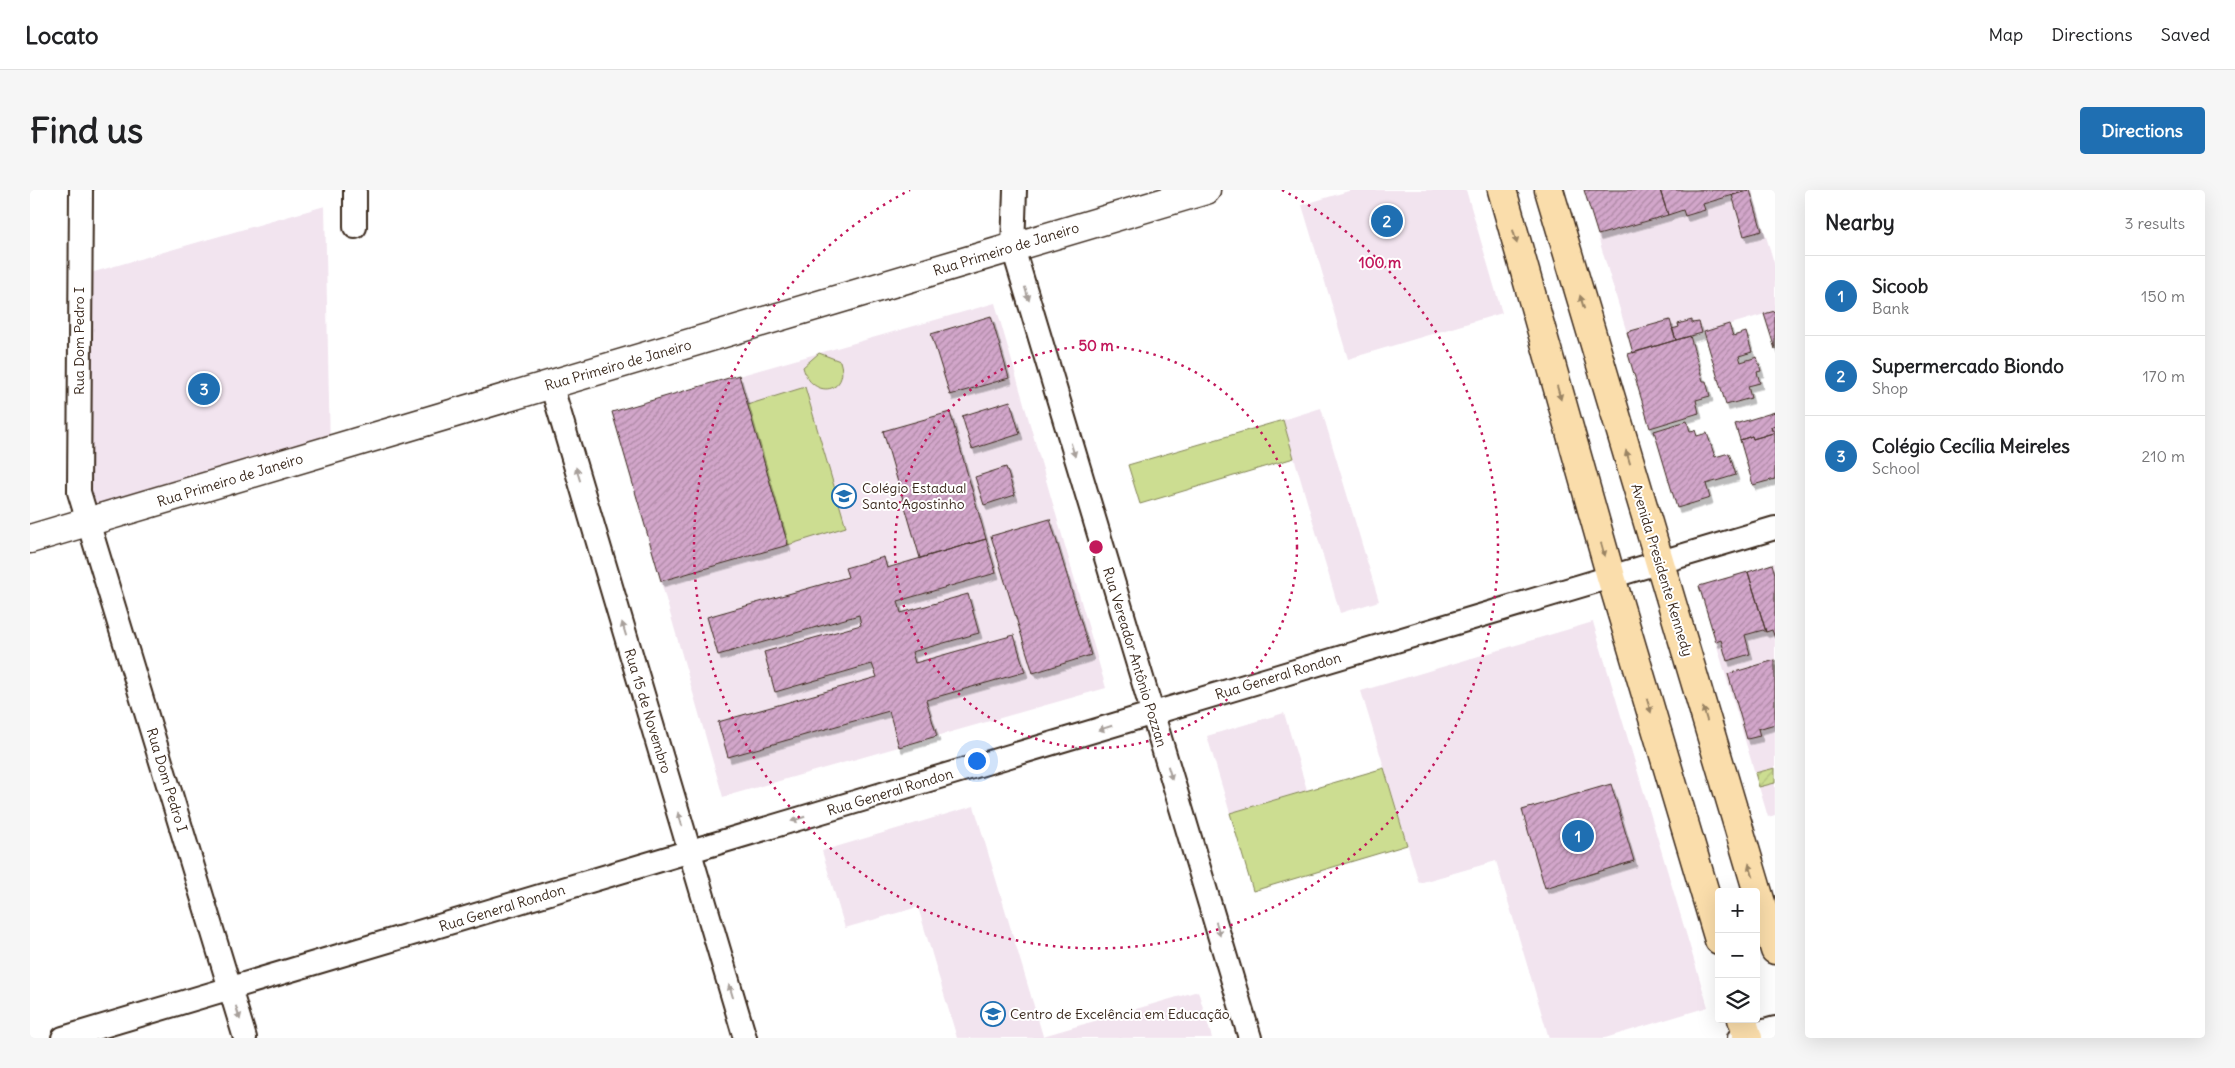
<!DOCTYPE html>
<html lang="en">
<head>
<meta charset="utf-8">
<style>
	body { margin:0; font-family:Delius,sans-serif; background:#f6f6f6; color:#202124 }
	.controls { position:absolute; right:15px; bottom:15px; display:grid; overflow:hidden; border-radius:5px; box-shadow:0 5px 20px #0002 }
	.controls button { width:45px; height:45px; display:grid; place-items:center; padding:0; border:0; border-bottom:1px solid #e0e0e0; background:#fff; color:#202124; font:25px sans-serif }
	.you { position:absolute; left:946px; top:570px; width:18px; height:18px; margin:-12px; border:4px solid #fff; border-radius:50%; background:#1a73e8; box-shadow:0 0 0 8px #1a73e833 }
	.badge { display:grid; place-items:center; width:32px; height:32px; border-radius:50%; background:#1f6fb2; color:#fff; font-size:16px; font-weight:700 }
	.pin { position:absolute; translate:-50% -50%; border:2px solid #fff; box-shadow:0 1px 5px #0006 }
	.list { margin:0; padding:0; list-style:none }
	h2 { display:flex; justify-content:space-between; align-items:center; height:65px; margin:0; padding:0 20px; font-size:21px }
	h2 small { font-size:16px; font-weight:400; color:#757577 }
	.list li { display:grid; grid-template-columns:32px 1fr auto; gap:15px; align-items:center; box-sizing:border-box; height:80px; padding:0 20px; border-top:1px solid #e0e0e0 }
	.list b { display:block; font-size:19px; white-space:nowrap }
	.list p { margin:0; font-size:16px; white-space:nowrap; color:#757577 }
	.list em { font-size:16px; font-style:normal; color:#757577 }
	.icon { flex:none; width:28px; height:28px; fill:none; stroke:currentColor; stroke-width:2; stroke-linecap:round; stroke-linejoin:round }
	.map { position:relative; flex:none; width:1745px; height:848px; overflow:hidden; border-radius:5px }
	header { display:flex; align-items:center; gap:30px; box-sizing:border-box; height:70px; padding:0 25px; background:#fff; border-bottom:1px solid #e0e0e0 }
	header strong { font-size:24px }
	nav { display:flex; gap:28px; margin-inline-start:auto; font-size:18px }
	.intro { display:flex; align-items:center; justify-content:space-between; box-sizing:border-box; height:120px; padding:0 30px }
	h1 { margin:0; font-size:35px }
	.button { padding:12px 22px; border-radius:5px; background:#1f6fb2; color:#fff; font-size:18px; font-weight:700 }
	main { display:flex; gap:30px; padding:0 30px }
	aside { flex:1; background:#fff; border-radius:5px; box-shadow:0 5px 20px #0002 }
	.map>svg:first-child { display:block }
	.built { fill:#f2e4ef }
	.grass { fill:#ccdd91; stroke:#848458 }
	.garden { fill:url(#garden-furrows); stroke:#848458 }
	.building { fill:url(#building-hatch); stroke:#3b2a1e; filter:url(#shadow) }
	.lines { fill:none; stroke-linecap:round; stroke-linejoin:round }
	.minor-casing { stroke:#3b2a1e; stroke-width:26 }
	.tertiary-casing { stroke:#3b2a1e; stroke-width:31 }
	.primary-casing { stroke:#3b2a1e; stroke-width:31 }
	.minor { stroke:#fff; stroke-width:22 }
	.tertiary { stroke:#fff; stroke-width:28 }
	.primary { stroke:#faddab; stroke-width:28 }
	.oneway { fill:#9a8464 }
	.oneway2 { fill:#a79f9a }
	.ring { fill:none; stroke:#c2185b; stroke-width:2.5; stroke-dasharray:2.5 5 }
	.labels { text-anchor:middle; stroke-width:4; stroke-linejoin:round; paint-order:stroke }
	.street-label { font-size:14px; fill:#3b2a1e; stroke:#fff }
	.poi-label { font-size:14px; fill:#3b2a1e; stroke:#fff; text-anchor:start }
	.centre { fill:#c2185b; stroke:#fff; stroke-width:2.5 }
	.ring-label { font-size:15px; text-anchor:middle; font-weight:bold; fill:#c2185b; stroke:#fff; stroke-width:4; stroke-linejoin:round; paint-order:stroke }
</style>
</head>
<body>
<header>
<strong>Locato</strong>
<nav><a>Map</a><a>Directions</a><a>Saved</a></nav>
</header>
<div class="intro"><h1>Find us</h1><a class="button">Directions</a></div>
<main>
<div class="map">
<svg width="1745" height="848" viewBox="0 0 1745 848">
	<defs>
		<pattern id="garden-furrows" width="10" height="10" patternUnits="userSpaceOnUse" patternTransform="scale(1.25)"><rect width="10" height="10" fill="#ccdd91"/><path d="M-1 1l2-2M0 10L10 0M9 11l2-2" fill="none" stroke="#b0be7d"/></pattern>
		<pattern id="building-hatch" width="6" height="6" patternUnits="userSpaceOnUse" patternTransform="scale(1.25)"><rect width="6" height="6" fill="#d2a6ca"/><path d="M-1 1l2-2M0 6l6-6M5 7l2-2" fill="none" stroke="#ac87a3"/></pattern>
		<filter id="shadow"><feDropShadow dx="3" dy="5.5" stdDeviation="0" flood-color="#0004"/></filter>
	</defs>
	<rect width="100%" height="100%" fill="#fff"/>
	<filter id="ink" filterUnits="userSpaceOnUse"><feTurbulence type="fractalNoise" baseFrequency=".02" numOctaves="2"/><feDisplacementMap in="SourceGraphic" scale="10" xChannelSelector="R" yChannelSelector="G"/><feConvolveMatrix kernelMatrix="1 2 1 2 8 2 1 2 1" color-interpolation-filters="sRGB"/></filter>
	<g filter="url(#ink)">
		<path class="built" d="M1322,0h114l36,123 -154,46 -46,-154z
			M1554,0h168l23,76v45l-142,42z
			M295,16l5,244 -242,72 -8,-246z
			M965,113l111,385 -383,109 -111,-385z
			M1291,218l58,193 -39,12 -57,-193z
			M1745,373v252l-7,2 -69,-231z
			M1563,432l115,385 -103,31h-56l-53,-177 -77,22 -58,-192z
			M1254,523l23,77 -77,23 -23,-77z
			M944,616l69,230 155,-45 14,47h-255l-39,-131 -73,21 -23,-77z"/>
		<path class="grass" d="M789,163l21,8c11,33 -29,39 -37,6z
			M775,197l41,140 -58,18 -41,-140z
			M1253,230l11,38 -154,46 -12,-39z
			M1354,578l23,77 -154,46 -23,-78z"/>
		<path class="garden" d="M1745,578v15l-16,4 -4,-14z"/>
		<path class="building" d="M1554,0h76l8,25 -70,20z
			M1630,0h90l-47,14 2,6 -20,6 -2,-6 -15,5z
			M1720,0l12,41 -18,5 -12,-41z
			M1745,121v38l-11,-35z
			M961,126l18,62 -59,17 -19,-61z
			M1640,130l6,20 -43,13 -6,-21z
			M1662,130v3l7,-1 3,11 -26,7 -4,-11 7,-2 -1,-3z
			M1699,134l4,12 13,-4 6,20 -13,4 2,6 16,-5 4,14 -4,1 3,11 -12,3 3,12 -25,7 -22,-73z
			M1660,146l13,45h3l4,15 -14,4 3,13 -49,15 -22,-74z
			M709,185l49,170 -127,36 -49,-169z
			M980,211l10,33 -48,15 -10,-33z
			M920,222l36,127 -66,19 -37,-127z
			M1745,222v13l-4,2 2,6 -20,6 -1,-3 -12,4 -5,-16z
			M1657,231l3,10 5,-1 2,6 10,-3 8,24 14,-4 7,22 -30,9 4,14 -33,10 -23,-77z
			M1745,235v54l-22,6 -13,-45 12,-4 1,3 20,-6 -2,-6z
			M976,277l9,28 -31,10 -9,-28z
			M1020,329l41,136 -58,18 -42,-137z
			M956,349l10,34 -98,28 3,12 67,-19 11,39 -67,19 3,11 99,-28 11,37 -99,28 11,36 -38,11 -10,-36 -161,46 -10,-35 159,-45 -5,-13 -97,28 -11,-40 97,-27 -2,-10 -141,40 -11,-38 141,-40 -3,-9 39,-11 3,11z
			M1742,374l3,10v64l-3,-8 -6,2 -18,-60z
			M1718,382l18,60 -3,-2 -18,5 5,19 -23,7 -6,-21 -5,2 -17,-56z
			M1745,470v64l-17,5 2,7 -13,3 -19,-65z
			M1581,594l23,77 -89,27 -23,-78z"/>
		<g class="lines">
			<defs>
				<path id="minor" d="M51,0l-2,302 166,546
					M325,0v37
					M985,0l-2,58 237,790
					M521,194l194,654
					M33,848l1712,-510
					M1709,848l36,-10"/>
				<path id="tertiary" d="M0,349l1176,-349"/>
				<path id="primary" d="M1472,0l109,387 108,363
					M1519,0l226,760
					M1712,829l6,19"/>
			</defs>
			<use href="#minor" class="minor-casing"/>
			<use href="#tertiary" class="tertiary-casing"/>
			<use href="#primary" class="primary-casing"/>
			<use href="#minor" class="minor"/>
			<use href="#tertiary" class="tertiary"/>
			<use href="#primary" class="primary"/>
		</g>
		<defs><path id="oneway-solid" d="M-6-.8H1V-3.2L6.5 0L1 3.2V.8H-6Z" transform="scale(1.25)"/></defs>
		<g class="oneway">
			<use href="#oneway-solid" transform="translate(1485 47) rotate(74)"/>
			<use href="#oneway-solid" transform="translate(1552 112) rotate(-107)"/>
			<use href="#oneway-solid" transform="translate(1529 203) rotate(74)"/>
			<use href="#oneway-solid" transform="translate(1598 267) rotate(-107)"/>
			<use href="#oneway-solid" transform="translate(1573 360) rotate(74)"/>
			<use href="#oneway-solid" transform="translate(1619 516) rotate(73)"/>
			<use href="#oneway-solid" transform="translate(1675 524) rotate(-107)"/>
			<use href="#oneway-solid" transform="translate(1721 680) rotate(-107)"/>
		</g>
		<g class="oneway2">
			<use href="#oneway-solid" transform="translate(997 104) rotate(73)"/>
			<use href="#oneway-solid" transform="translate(1043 260) rotate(73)"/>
			<use href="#oneway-solid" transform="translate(548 284) rotate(-107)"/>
			<use href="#oneway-solid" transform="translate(594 439) rotate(-107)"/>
			<use href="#oneway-solid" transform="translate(1075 538) rotate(163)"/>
			<use href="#oneway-solid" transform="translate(1140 583) rotate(73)"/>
			<use href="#oneway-solid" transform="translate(650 629) rotate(-107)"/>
			<use href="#oneway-solid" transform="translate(768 629) rotate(163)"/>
			<use href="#oneway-solid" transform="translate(1188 739) rotate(73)"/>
			<use href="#oneway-solid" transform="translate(701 801) rotate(-107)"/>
			<use href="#oneway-solid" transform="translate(208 823) rotate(73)"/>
		</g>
	</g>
	<g class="ring">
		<circle cx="1066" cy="357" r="201"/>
		<path d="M1252 0A402 402 0 1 1 880 0"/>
	</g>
	<defs>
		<symbol id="university-ring" viewBox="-11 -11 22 22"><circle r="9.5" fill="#fff" stroke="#1f6fb2" stroke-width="1.5"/><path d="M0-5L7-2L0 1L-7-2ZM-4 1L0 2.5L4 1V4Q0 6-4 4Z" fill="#1f6fb2"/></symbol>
		<symbol id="school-ring" viewBox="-11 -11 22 22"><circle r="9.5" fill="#fff" stroke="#1f6fb2" stroke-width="1.5"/><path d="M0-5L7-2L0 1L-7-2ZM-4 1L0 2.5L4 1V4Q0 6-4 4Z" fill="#1f6fb2"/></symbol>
	</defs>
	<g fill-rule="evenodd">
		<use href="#university-ring" x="800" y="292" width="28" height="28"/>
		<use href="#school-ring" x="949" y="810" width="28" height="28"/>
	</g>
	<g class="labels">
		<g class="street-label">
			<text transform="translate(976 59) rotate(-17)" y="5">Rua Primeiro de Janeiro</text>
			<text transform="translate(49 151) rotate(-90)" y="5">Rua Dom Pedro I</text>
			<text transform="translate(588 175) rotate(-16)" y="5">Rua Primeiro de Janeiro</text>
			<text transform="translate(200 290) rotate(-17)" y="5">Rua Primeiro de Janeiro</text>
			<text transform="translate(1632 380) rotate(73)" y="5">Avenida Presidente Kennedy</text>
			<text transform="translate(1105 467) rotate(73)" y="5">Rua Vereador Antônio Pozzan</text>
			<text transform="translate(1248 486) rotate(-17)" y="5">Rua General Rondon</text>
			<text transform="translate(618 521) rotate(73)" y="5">Rua 15 de Novembro</text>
			<text transform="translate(137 590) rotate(73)" y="5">Rua Dom Pedro I</text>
			<text transform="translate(860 602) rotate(-17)" y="5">Rua General Rondon</text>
			<text transform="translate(472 718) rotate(-17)" y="5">Rua General Rondon</text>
		</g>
		<g class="poi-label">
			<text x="832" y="303">Colégio Estadual<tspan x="832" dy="16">Santo Agostinho</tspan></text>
			<text x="980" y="829">Centro de Excelência em Educação</text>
		</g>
	</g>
	<circle cx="1066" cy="357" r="8" class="centre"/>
	<g class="ring-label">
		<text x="1350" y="78">100 m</text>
		<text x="1066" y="161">50 m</text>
	</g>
</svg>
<div class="controls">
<button>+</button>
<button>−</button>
<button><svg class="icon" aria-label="layers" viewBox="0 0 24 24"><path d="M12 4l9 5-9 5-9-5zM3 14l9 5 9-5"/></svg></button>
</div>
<div class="you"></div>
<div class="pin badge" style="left:1548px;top:646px">1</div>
<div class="pin badge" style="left:1357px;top:31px">2</div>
<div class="pin badge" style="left:174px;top:199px">3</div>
</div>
<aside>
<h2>Nearby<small>3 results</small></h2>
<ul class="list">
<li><span class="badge">1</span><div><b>Sicoob</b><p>Bank</p></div><em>150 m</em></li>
<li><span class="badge">2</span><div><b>Supermercado Biondo</b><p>Shop</p></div><em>170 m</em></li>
<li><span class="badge">3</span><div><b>Colégio Cecília Meireles</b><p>School</p></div><em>210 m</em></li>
</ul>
</aside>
</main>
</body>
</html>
